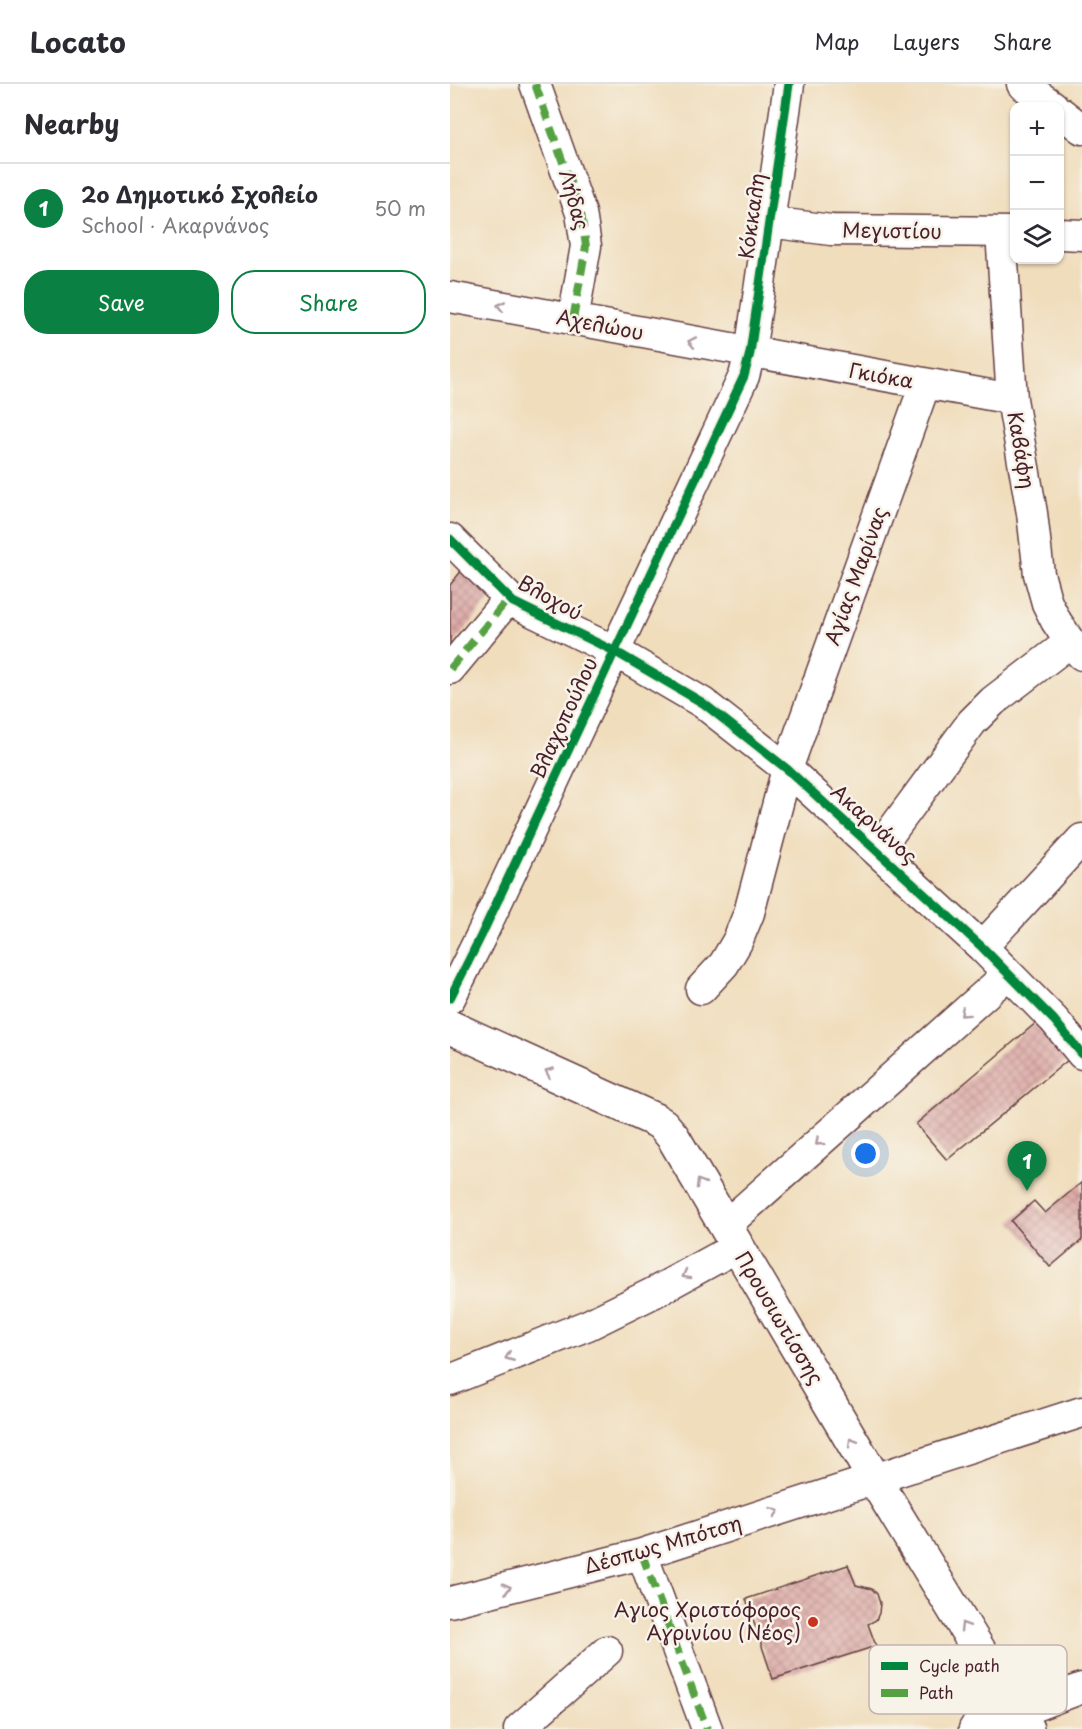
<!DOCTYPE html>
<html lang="en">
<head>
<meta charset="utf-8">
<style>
	body { margin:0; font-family:"Playpen Sans",sans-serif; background:#f7f7f7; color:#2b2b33 }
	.controls { position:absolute; right:18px; top:18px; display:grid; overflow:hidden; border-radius:12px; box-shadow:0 2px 4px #0004 }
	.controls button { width:54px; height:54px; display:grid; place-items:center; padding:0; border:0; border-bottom:2px solid #e1e1e2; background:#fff; color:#2b2b33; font:30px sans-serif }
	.you { position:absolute; left:416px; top:1070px; width:21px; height:21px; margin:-15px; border:4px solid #fff; border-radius:50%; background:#1a73e8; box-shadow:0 0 0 9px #1a73e833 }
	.badge { display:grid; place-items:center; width:39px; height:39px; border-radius:50%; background:#0b8043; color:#fff; font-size:20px; font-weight:700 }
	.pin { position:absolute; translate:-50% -50px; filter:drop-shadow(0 2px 3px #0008) }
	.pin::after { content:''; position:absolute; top:32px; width:21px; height:18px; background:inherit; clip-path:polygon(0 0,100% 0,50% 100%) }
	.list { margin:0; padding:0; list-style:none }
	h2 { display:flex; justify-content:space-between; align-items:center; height:78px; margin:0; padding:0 24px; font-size:26px }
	h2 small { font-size:20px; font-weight:400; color:#7c7c81 }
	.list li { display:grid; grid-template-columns:39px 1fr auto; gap:18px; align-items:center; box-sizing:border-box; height:90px; padding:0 24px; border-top:2px solid #e1e1e2 }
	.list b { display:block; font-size:22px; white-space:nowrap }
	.list p { margin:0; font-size:20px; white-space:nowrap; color:#7c7c81 }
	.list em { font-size:20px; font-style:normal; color:#7c7c81 }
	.actions { display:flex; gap:12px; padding:18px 24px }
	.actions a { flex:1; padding:14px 0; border:2px solid #0b8043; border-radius:24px; text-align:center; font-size:21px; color:#0b8043 }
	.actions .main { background:#0b8043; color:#fff }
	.icon { flex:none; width:33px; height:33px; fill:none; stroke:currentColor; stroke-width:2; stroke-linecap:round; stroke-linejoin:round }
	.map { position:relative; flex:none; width:632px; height:1645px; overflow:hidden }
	header { display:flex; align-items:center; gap:36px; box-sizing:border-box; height:84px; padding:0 30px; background:#fff; border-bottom:2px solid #e1e1e2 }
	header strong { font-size:28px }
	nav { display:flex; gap:33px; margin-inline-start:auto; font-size:21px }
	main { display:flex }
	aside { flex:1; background:#fff }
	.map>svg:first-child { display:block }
	.building { fill:url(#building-cross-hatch) }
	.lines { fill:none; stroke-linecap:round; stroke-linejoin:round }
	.minor-casing { stroke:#633c41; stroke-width:33 }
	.major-casing { stroke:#633c41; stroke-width:36 }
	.minor { stroke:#fff; stroke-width:30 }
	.major { stroke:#fff; stroke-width:33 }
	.quiet { stroke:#56a243; stroke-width:8; stroke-dasharray:15 8; stroke-linecap:butt }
	.cycleway-casing { stroke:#f7f3e8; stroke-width:13 }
	.cycleway { stroke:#00873e; stroke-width:9 }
	.oneway { stroke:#ae9aa0 }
	.poi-dot { fill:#c8321e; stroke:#f7f3e8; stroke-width:2 }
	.labels { text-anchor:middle; stroke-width:5; stroke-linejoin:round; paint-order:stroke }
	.street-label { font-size:20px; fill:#4a1f2b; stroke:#f7f3e8 }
	.poi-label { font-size:20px; fill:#4a1f2b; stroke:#f7f3e8; text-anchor:end }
	.key { fill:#f7f3e8; stroke:#c3b3af; stroke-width:1.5 }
	.key-label { font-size:16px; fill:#4a1f2b }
</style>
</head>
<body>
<header>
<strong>Locato</strong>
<nav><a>Map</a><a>Layers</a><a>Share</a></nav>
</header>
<main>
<aside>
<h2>Nearby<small></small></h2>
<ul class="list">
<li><span class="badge">1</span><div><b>2ο Δημοτικό Σχολείο</b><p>School · Ακαρνάνος</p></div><em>50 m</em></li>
</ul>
<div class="actions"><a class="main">Save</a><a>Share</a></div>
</aside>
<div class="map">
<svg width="632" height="1645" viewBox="0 0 632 1645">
	<defs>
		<pattern id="building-cross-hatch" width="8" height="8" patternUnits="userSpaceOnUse" patternTransform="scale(1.5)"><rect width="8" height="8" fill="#dca7a4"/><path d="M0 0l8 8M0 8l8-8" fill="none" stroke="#b48786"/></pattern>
	</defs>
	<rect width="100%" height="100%" fill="#f7f3e8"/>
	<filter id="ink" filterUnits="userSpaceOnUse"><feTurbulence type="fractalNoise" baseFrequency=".0167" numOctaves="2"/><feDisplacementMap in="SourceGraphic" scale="12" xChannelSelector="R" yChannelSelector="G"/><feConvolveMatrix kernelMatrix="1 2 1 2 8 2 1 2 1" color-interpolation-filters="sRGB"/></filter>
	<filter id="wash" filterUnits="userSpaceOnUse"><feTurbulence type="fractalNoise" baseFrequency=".008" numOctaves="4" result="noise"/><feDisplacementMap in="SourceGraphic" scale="24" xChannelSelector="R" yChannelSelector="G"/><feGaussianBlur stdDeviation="1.35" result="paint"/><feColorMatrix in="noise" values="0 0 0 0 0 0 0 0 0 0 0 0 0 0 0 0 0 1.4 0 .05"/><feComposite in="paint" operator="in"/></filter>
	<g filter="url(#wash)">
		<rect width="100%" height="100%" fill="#f0ddbc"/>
		<g id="blocks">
			<path class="building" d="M17,480l30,27 -47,57v-63z
				M587,938l31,38 -121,100 -31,-36z
				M632,1098v58l-32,27 -39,-46 23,-20 11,12z
				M398,1481l8,20 16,4 5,5 3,9 -1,10 -3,7 -8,4 8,22 -103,33 -27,-80z"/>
		</g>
	</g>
	<g filter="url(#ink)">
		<use href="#blocks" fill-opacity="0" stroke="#633c41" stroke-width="1.5"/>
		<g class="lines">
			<defs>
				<path id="minor" d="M85,0l46,129 5,33 -13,74
					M572,0l31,22
					M610,28l22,17
					M319,138l62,8 183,2
					M551,148l11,167 20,114 7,61 8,29 9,18 14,21 12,13
					M610,150l22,1
					M0,213l562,102
					M0,455l63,63 103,50 87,51 84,66 195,178 72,73 28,34
					M0,585l59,-71
					M427,767l95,-129 21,-21 77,-59
					M532,863l100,-108
					M251,905l23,-25 13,-22 12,-29 38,-144 138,-385
					M0,914l31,-62 263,-560 6,-23 39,-269
					M275,1142l283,-252
					M0,1296l138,-55 65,-32 84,-46
					M192,1470l65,175
					M0,1518l192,-48 440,-142
					M69,1645l88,-78
					M524,1645l108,-41"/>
				<path id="major" d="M0,943l205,93 8,5 10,12 202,343 152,249"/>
			</defs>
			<use href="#minor" class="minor-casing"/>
			<use href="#major" class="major-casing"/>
			<use href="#minor" class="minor"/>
			<use href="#major" class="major"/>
			<path class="quiet" d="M85,0l46,129 5,33 -13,74
				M0,585l59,-71
				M192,1470l65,175"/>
			<defs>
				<path id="cycleway" d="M0,455l63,63 103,50 87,51 84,66 195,178 72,73 28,34
					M0,914l31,-62 263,-560 6,-23 39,-269"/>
			</defs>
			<use href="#cycleway" class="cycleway-casing"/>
			<use href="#cycleway" class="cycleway"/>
		</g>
		<defs><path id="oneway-chevron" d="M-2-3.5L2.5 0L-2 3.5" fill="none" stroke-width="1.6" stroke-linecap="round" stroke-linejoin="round" transform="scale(1.5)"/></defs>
		<g class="oneway">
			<use href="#oneway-chevron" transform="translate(51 222) rotate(-169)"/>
			<use href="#oneway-chevron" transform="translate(242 258) rotate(-169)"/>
			<use href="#oneway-chevron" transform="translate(514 929) rotate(138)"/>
			<use href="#oneway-chevron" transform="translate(99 988) rotate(-156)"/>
			<use href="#oneway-chevron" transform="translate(369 1058) rotate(138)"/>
			<use href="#oneway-chevron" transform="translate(250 1099) rotate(-120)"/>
			<use href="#oneway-chevron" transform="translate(236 1191) rotate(151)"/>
			<use href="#oneway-chevron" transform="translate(59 1273) rotate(158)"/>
			<use href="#oneway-chevron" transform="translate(402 1358) rotate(-121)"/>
			<use href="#oneway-chevron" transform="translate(325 1428) rotate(-18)"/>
			<use href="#oneway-chevron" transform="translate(57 1504) rotate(-14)"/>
			<use href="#oneway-chevron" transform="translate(514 1542) rotate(-121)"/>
		</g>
	</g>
	<circle class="poi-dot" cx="363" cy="1538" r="6"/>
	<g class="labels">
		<g class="street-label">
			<text transform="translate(124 116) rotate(74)" y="7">Λήδας</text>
			<text transform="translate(302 132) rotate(-82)" y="7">Κόκκαλη</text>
			<text transform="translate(442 147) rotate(1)" y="7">Μεγιστίου</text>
			<text transform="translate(150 241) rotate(11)" y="7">Αχελώου</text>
			<text transform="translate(431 292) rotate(10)" y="7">Γκιόκα</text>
			<text transform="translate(571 366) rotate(80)" y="7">Καβάφη</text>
			<text transform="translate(406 492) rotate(-70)" y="7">Αγίας Μαρίνας</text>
			<text transform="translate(100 514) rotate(29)" y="7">Βλοχού</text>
			<text transform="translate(114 634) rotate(-65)" y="7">Βλαχοπούλου</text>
			<text transform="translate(424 740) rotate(42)" y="7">Ακαρνάνος</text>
			<text transform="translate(329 1234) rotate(59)" y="7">Προυσιωτίσσης</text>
			<text transform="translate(213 1461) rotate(-16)" y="7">Δέσπως Μπότση</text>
		</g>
		<g class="poi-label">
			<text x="351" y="1533">Αγιος Χριστόφορος<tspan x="351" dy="23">Αγρινίου (Νέος)</tspan></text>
		</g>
	</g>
	<rect x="419" y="1561" width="198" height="69" rx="9" class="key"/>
	<rect x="431" y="1578" width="27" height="8" fill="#00873e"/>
	<rect x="431" y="1605" width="27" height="8" fill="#56a243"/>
	<g class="key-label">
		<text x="469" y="1588">Cycle path</text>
		<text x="469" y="1615">Path</text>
	</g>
</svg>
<div class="controls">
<button>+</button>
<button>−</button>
<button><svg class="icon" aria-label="layers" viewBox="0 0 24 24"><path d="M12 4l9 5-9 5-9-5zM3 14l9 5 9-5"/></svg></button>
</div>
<div class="you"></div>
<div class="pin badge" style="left:577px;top:1107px">1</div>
</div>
</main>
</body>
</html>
